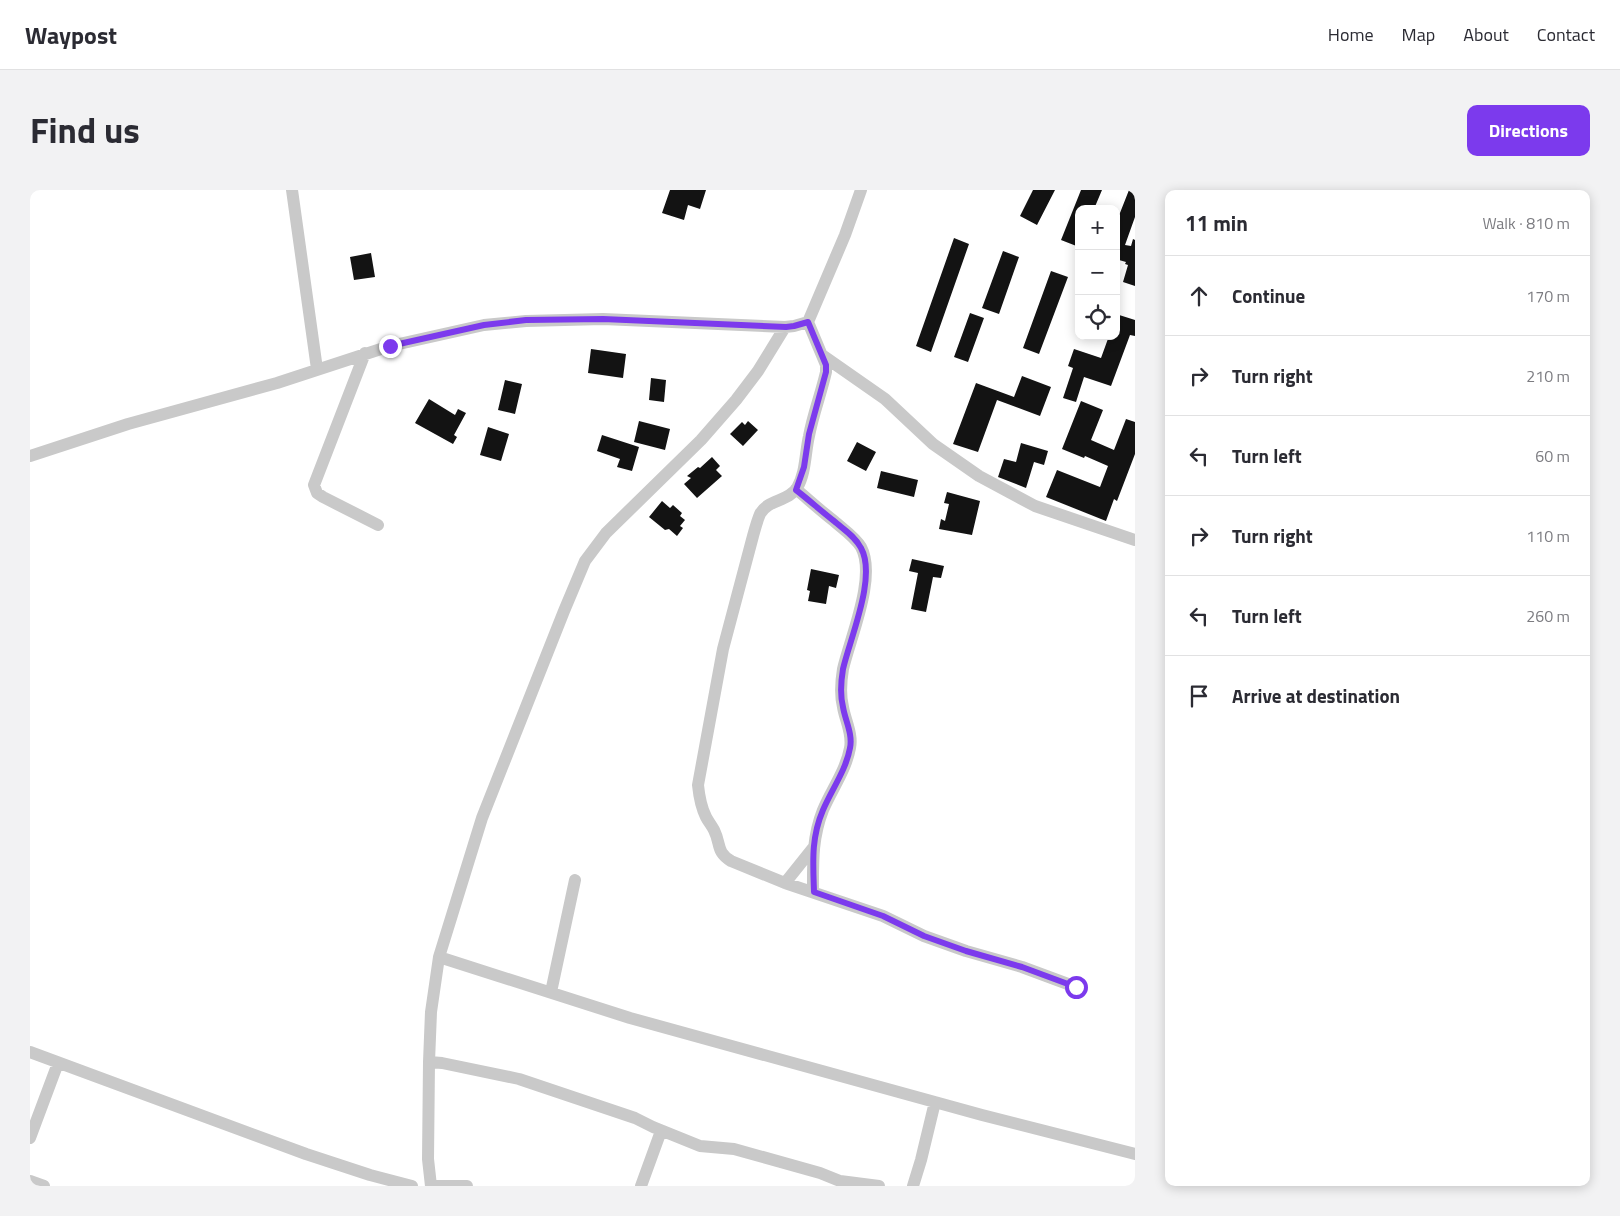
<!DOCTYPE html>
<html lang="en">
<head>
<meta charset="utf-8">
<style>
	body { margin:0; font-family:"Titillium Web",sans-serif; background:#f2f2f3; color:#2b2b33 }
	.controls { position:absolute; right:15px; top:15px; display:grid; overflow:hidden; border-radius:10px; box-shadow:0 2px 12px #0003 }
	.controls button { width:45px; height:45px; display:grid; place-items:center; padding:0; border:0; border-bottom:1px solid #e1e1e2; background:#fff; color:#2b2b33; font:25px sans-serif }
	.stop { position:absolute; width:15px; height:15px; margin:-11px; border:4px solid #7c3aed; border-radius:50%; background:#fff }
	.stop.end { background:#7c3aed; border-color:#fff; box-shadow:0 1px 5px #0008 }
	.list { margin:0; padding:0; list-style:none }
	h2 { display:flex; justify-content:space-between; align-items:center; height:65px; margin:0; padding:0 20px; font-size:21px }
	h2 small { font-size:16px; font-weight:400; color:#7c7c81 }
	.list li { display:grid; grid-template-columns:32px 1fr auto; gap:15px; align-items:center; box-sizing:border-box; height:80px; padding:0 20px; border-top:1px solid #e1e1e2 }
	.list b { display:block; font-size:19px; white-space:nowrap }
	.list em { font-size:16px; font-style:normal; color:#7c7c81 }
	.icon { flex:none; width:28px; height:28px; fill:none; stroke:currentColor; stroke-width:2; stroke-linecap:round; stroke-linejoin:round }
	.map { position:relative; flex:none; width:1105px; height:996px; overflow:hidden; border-radius:10px }
	header { display:flex; align-items:center; gap:30px; box-sizing:border-box; height:70px; padding:0 25px; background:#fff; border-bottom:1px solid #e1e1e2 }
	header strong { font-size:24px }
	nav { display:flex; gap:28px; margin-inline-start:auto; font-size:18px }
	.intro { display:flex; align-items:center; justify-content:space-between; box-sizing:border-box; height:120px; padding:0 30px }
	h1 { margin:0; font-size:35px }
	.button { padding:12px 22px; border-radius:10px; background:#7c3aed; color:#fff; font-size:18px; font-weight:700 }
	main { display:flex; gap:30px; padding:0 30px }
	aside { flex:1; background:#fff; border-radius:10px; box-shadow:0 2px 12px #0003 }
	.map>svg:first-child { display:block }
	.building { fill:#131313 }
	.lines { fill:none; stroke-linecap:round; stroke-linejoin:round }
	.minor { stroke:#c9c9c9; stroke-width:12 }
	.route { stroke:#7c3aed; stroke-width:6 }
</style>
</head>
<body>
<header>
<strong>Waypost</strong>
<nav><a>Home</a><a>Map</a><a>About</a><a>Contact</a></nav>
</header>
<div class="intro"><h1>Find us</h1><a class="button">Directions</a></div>
<main>
<div class="map">
<svg width="1105" height="996" viewBox="0 0 1105 996">
	<rect width="100%" height="100%" fill="#fff"/>
	<path class="building" d="M640,0h36l-6,19 -12,-4 -4,15 -22,-7z
		M1003,0h22l-18,35 -17,-9z
		M1051,0h21l-8,19h-15v38l-18,-7z
		M1099,0h6v27l-10,28 6,1 2,-7 2,1v46l-12,-4 5,-17 -3,-1 1,-2 -7,-2 -3,5v-42z
		M924,48l15,6 -38,108 -15,-6z
		M973,61l16,6 -20,57 -17,-6z
		M341,63l4,24 -21,3 -4,-23z
		M1021,81l17,6 -29,77 -16,-6z
		M940,123l14,5 -16,44 -14,-5z
		M1086,124l19,6v16l-5,-1 -19,51 -27,-9 -8,25 -13,-4 10,-30 -5,-2 6,-17 27,9 8,-22h7z
		M561,159l35,5 -3,24 -35,-5z
		M992,186l29,11 -11,29 -43,-16 -19,52 -25,-8 23,-61 38,14z
		M621,188l15,2 -2,22 -15,-2z
		M475,190l17,4 -7,30 -17,-4z
		M399,209l26,16 3,-6 8,4 -12,22 3,2 -4,7 -38,-21z
		M1051,211l22,9 -12,30 23,10 12,-31 9,3v32l-18,47 -3,-2 -8,22 -60,-24 11,-27 43,17 8,-21 -23,-10 -1,2 -22,-9z
		M609,231l31,8 -5,21 -31,-8z
		M718,231l10,9 -15,16 -13,-12 12,-12 3,3z
		M458,237l21,7 -8,27 -21,-6z
		M572,245l37,12 -7,24 -15,-4 3,-8 -23,-8z
		M827,252l19,10 -10,19 -19,-10z
		M991,253l27,8 -4,14 -10,-3 -8,26 -28,-11 6,-18 12,3z
		M682,267l8,9 -4,4 6,6 -25,22 -13,-14 7,-6 -4,-2 11,-9 2,1z
		M851,281l37,9 -4,17 -37,-9z
		M917,302l33,9 -8,34 -33,-6 2,-10 4,2 4,-17 -5,-1z
		M632,311l8,7 3,-3 9,8 -2,3 5,4 -5,6 3,2 -6,8 -8,-7 -4,1 -16,-13z
		M882,369l32,7 -3,12 -8,-1 -7,35 -15,-3 7,-36 -9,-2z
		M781,379l28,6 -3,13 -7,-2 -3,18 -18,-3 2,-10 -3,-1z"/>
	<g class="lines">
		<path class="minor" d="M262,0l25,179
			M778,132l18,43v7c-5,22 -13,42 -17,64 -4,17 -3,37 -12,52 -9,14 -29,11 -37,26 -3,7 -5,15 -7,22l-30,113 -25,136c1,10 3,22 8,32 2,4 6,9 8,13 7,14 2,22 17,31l54,22 98,33 41,20 42,15 56,16 54,20
			M335,163l-51,132 3,8 6,4 55,28
			M792,165l63,44 48,45 46,32 56,30 100,34
			M0,266l98,-32 149,-41 113,-37 94,-21 42,-4 77,-2 182,8 9,-1 14,-4 37,-87 16,-45
			M766,299c13,11 25,22 38,32 9,8 21,16 27,26 16,30 -11,91 -18,122 -2,12 -3,26 0,38 2,13 10,27 7,41 -4,22 -18,41 -27,62 -11,28 -10,53 -10,82
			M755,693l28,-35
			M409,767l191,61 352,97 153,39
			M521,802l24,-112
			M0,862l276,102 64,21 42,11
			M399,872l13,1 77,16 116,39 18,9 47,19 34,3 86,24 20,8 39,5
			M0,948l28,-75
			M0,991l14,5
			M401,996l-3,-27 1,-97 2,-50 8,-55 43,-139 82,-207 21,-50 21,-28 95,-93 35,-40 22,-29 27,-44
			M403,996h34
			M611,996l20,-55
			M883,996l8,-26 14,-58"/>
	</g>
	<g class="lines">
		<path class="route" d="M360,156l94,-21 42,-5 77,-1 183,8 8,-1 14,-4 18,43v7l-17,62 -5,33 -8,23c13,10 25,21 38,31 9,8 21,15 27,27 16,29 -11,90 -18,121 -2,12 -3,26 0,38 2,13 10,27 7,41 -4,22 -18,41 -27,62 -12,28 -10,52 -9,82l69,24 41,20 42,15 56,16 54,20"/>
	</g>
</svg>
<div class="controls">
<button>+</button>
<button>−</button>
<button><svg class="icon" aria-label="locate" viewBox="0 0 24 24"><circle cx="12" cy="12" r="6"/><path d="M12 2v4M12 18v4M2 12h4M18 12h4"/></svg></button>
</div>
<div class="stop" style="left:1046px;top:797px"></div>
<div class="stop end" style="left:360px;top:156px"></div>
</div>
<aside>
<h2>11 min<small>Walk · 810 m</small></h2>
<ul class="list">
<li><svg class="icon" aria-label="ahead" viewBox="0 0 24 24"><path d="M12 20V5M6 11l6-6 6 6"/></svg><div><b>Continue</b></div><em>170 m</em></li>
<li><svg class="icon" aria-label="right" viewBox="0 0 24 24"><path d="M7 20v-9h11M14 6l5 5-5 5"/></svg><div><b>Turn right</b></div><em>210 m</em></li>
<li><svg class="icon" aria-label="left" viewBox="0 0 24 24"><path d="M17 20v-9H6M10 6l-5 5 5 5"/></svg><div><b>Turn left</b></div><em>60 m</em></li>
<li><svg class="icon" aria-label="right" viewBox="0 0 24 24"><path d="M7 20v-9h11M14 6l5 5-5 5"/></svg><div><b>Turn right</b></div><em>110 m</em></li>
<li><svg class="icon" aria-label="left" viewBox="0 0 24 24"><path d="M17 20v-9H6M10 6l-5 5 5 5"/></svg><div><b>Turn left</b></div><em>260 m</em></li>
<li><svg class="icon" aria-label="arrive" viewBox="0 0 24 24"><path d="M6 21V4h12l-3 4 3 4H6"/></svg><div><b>Arrive at destination</b></div></li>
</ul>
</aside>
</main>
</body>
</html>
